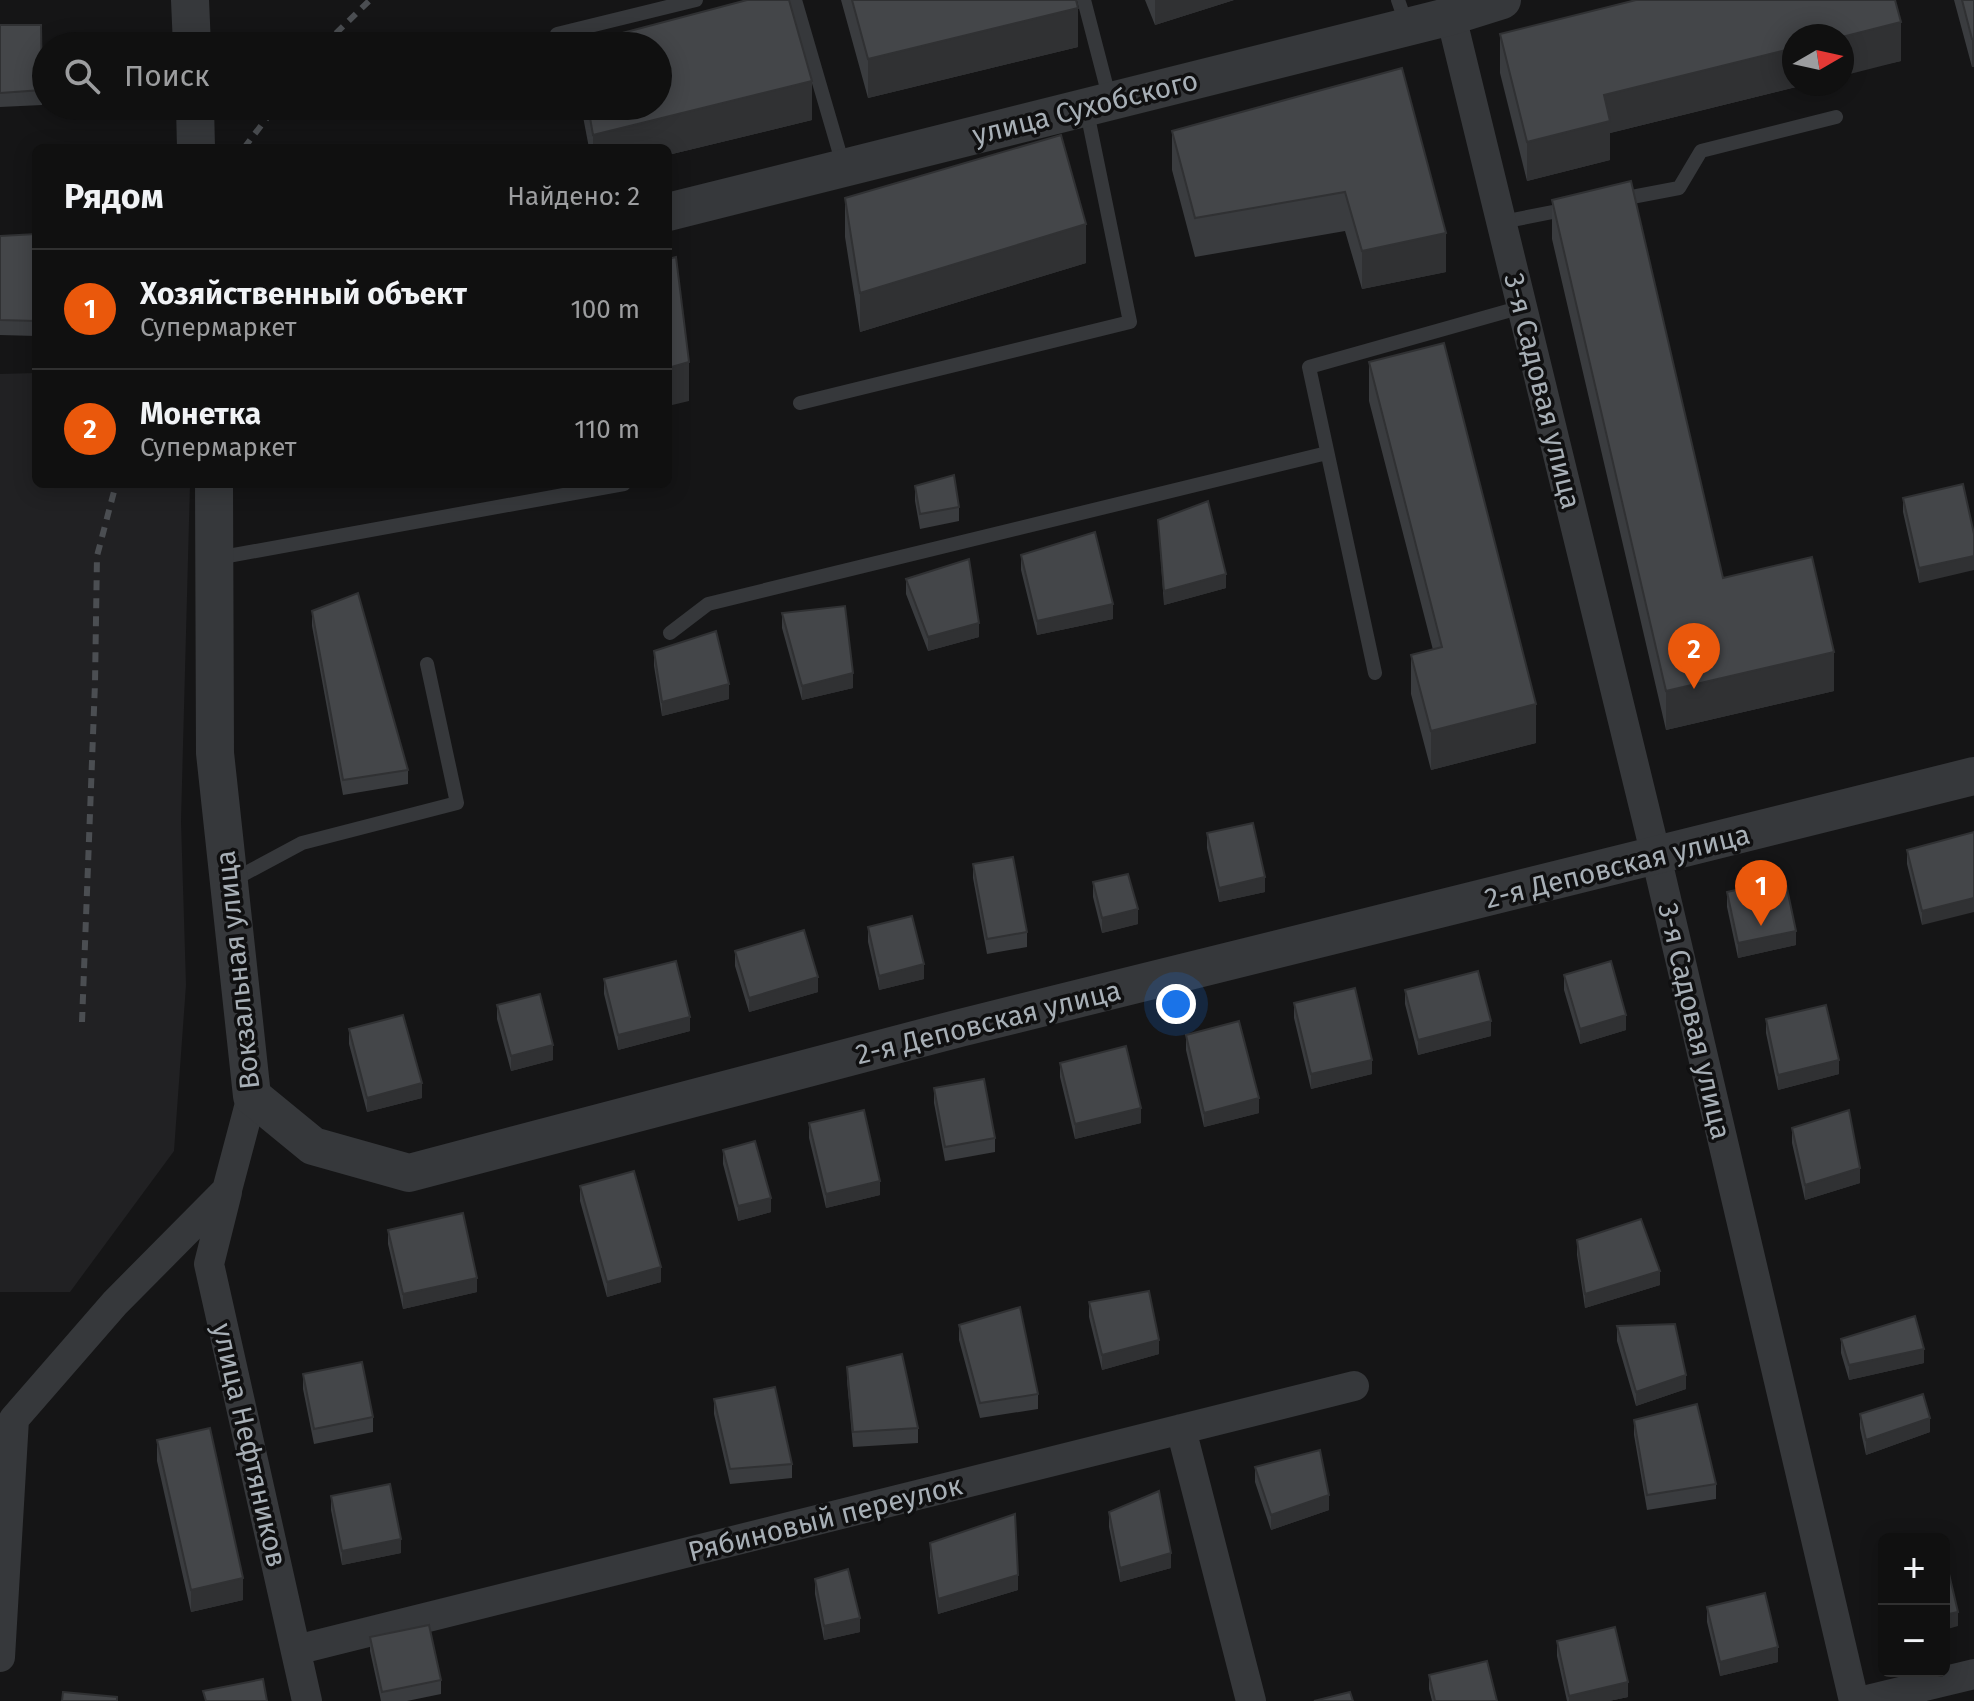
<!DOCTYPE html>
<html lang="ru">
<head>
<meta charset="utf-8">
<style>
	body { margin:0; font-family:"Fira Sans",sans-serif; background:#191919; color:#f1f3f6 }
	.controls { position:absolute; right:24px; bottom:24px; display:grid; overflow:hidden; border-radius:12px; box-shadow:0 4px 20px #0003 }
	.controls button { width:72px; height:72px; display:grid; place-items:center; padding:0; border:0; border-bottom:2px solid #303030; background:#101010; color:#f1f3f6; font:40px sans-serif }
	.compass { position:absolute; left:1782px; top:24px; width:72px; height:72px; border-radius:50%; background:#101010; box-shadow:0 4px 20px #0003; rotate:81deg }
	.you { position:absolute; left:1176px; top:1004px; width:28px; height:28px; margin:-20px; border:6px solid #fff; border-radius:50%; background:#1a73e8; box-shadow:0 0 0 12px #1a73e833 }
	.badge { display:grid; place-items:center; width:52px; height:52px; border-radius:50%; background:#ea580c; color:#fff; font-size:26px; font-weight:700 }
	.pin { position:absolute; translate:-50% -66px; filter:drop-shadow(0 2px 4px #0008) }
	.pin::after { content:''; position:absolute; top:42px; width:28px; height:24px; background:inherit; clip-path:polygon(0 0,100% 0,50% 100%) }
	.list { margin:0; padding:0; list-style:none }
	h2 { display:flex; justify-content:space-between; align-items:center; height:104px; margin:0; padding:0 32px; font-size:34px }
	h2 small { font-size:26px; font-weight:400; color:#9c9d9f }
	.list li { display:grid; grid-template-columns:52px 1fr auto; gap:24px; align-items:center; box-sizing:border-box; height:120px; padding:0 32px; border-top:2px solid #303030 }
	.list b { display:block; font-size:30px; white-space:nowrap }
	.list p { margin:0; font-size:26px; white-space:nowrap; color:#9c9d9f }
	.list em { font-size:26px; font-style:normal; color:#9c9d9f }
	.icon { flex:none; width:44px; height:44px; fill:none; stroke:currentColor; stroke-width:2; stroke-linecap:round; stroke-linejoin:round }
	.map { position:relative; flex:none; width:1974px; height:1701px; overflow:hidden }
	.search { position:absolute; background:#101010; box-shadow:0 4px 20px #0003; left:32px; top:32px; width:640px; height:88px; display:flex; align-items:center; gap:20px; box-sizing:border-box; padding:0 28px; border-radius:44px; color:#9c9d9f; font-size:30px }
	.panel { position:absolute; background:#101010; box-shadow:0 4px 20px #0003; left:32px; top:144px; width:640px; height:344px; border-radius:12px }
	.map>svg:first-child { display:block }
	.built { fill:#212123 }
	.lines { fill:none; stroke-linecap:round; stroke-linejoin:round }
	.service { stroke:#36383b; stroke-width:14 }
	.minor { stroke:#36383b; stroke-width:30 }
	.tertiary { stroke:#36383b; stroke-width:38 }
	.rail { stroke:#4b4e52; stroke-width:6; stroke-dasharray:10 8; stroke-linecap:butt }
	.wall { fill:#3a3c3f }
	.shaded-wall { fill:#303133 }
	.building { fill:#444649; stroke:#303133; stroke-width:2 }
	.labels { text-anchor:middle; stroke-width:7; stroke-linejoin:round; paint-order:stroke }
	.street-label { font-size:28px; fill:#a7afb6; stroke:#101011 }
</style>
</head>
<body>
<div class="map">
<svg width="1974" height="1701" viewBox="0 0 1974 1701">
	<rect width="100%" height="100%" fill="#151516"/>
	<path class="built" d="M36,373v111h154l-9,337 5,164 -12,166 -104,141h-70v-918z"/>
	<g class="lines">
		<path class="service" d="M795,0l49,168
			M1084,0l26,100
			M1398,0l9,26
			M557,34l139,-34
			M1616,200l63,-12 22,-37 135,-34
			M1502,222l66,-13
			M800,403l330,-81 -44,-215
			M217,558l407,-74
			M670,633l38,-29 619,-151
			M1375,673l-66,-306 213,-60
			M233,880l69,-37 155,-40 -30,-139"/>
		<path class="minor" d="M1451,16l205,840 198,845
			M227,1192l-18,72 98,437
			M1181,1429l70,272
			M296,1650l1058,-264
			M0,1657l14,-238 101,-116 112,-113 25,-94
			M1863,1701l111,-27"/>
		<path class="tertiary" d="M190,0l2,46
			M195,106l1,42
			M668,212l783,-196 51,-16
			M214,484l1,269 37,343 61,50 96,27 551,-145 1014,-252"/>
		<path class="rail" d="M323,46l47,-46
			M244,148l32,-42
			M82,1022l13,-339 2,-127 19,-72"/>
	</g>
	<path class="wall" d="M841,0h235l2,47 -210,51z
		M1145,0h89l-79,25z
		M1954,0h20v67h-2z
		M0,25h41l1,80 -42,2z
		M1500,34l401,27 -107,23h14l-198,49v27l-83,21 -27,-108z
		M1402,68l44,204 -84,17 -17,-58 -150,26 -23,-87v-39z
		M581,106h77l154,14 -144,35v-7h-79z
		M845,198l241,65 -226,69 -15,-95z
		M1552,200l171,378 111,113 -168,39 -114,-491z
		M36,234v102l-36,-1v-99z
		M1369,362l167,381 -105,27 -20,-76v-39l22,-5 -64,-249z
		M1963,484l-44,99 -16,-71v-14z
		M915,486l44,21v14l-39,8 -5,-28z
		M1158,520l68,68 -62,17z
		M1021,555l92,64 -76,16 -16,-65z
		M906,579l73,58 -51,14 -22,-57z
		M312,611l96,159v14l-65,11 -31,-169z
		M782,613l71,75 -51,12 -20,-72z
		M654,651l75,48 -67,17 -8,-50z
		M1974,832l-52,93 -15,-61v-14z
		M1207,833l58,59 -46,10 -12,-54z
		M973,864l54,68v15l-40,7 -14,-76z
		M1093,882l45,42 -36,9 -9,-36z
		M1727,892l69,53 -58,13 -11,-51z
		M868,927l56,52 -45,11 -11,-48z
		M735,951l83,41 -69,20 -14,-46z
		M1564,975l62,55 -46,14 -16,-54z
		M604,979l86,52 -72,19 -14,-56z
		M1405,990l86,46 -73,19 -13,-51z
		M1294,1003l78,71 -61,15 -17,-71z
		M497,1005l56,55 -42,11 -14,-52z
		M1766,1019l73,55 -61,16 -12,-57z
		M349,1029l73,69 -55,14 -18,-68z
		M1186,1035l73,78 -55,14 -18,-77z
		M1060,1063l81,60 -66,16 -15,-62z
		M934,1088l61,50v14l-50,9 -11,-58z
		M809,1123l71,72 -54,13 -17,-70z
		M1792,1128l68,55 -55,17 -13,-57z
		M723,1150l48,62 -33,9 -15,-57z
		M580,1186l81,96 -54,15 -27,-96z
		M388,1230l89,62 -74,17 -15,-65z
		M1577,1240l83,45 -75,23 -8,-53z
		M1089,1302l70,52 -57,16 -13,-53z
		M959,1325l79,69v15l-58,9 -21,-78z
		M1617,1326l69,63 -50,17 -19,-65z
		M1841,1339l83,24 -75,17 -8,-27z
		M847,1367l71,61v15l-65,4 -6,-66z
		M303,1374l70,43v15l-59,12 -11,-55z
		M714,1399l78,65v14l-62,6 -16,-70z
		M1860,1414l70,18 -64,23 -6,-27z
		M1634,1420l82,64v15l-69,11 -13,-75z
		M157,1440l86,160 -52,12 -34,-151z
		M1255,1467l74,43 -58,20 -16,-48z
		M331,1496l70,57 -59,12 -11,-55z
		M1109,1512l62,56 -51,14 -11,-55z
		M930,1543l88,47 -80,24 -8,-56z
		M815,1579l45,53 -36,8 -9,-46z
		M1707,1607l71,55 -58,14 -13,-54z
		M370,1637l71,43v14l-34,7h-26l-11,-50z
		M1557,1641l71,56 -19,4h-42l-10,-45z
		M1429,1675l68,26h-65l-3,-12z"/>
	<path class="shaded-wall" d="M1155,0h79l-79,25z
		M1078,8v39l-210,51v-39z
		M1901,22v39l-59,15v-39z
		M1972,39h2v28h-2z
		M1794,48v36h14l-198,49v27l-83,21v-39l77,-47z
		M812,81v39l-144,35v-7h-75v-13z
		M1086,224v39l-226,69v-39z
		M1446,233v39l-84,17v-38z
		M689,362v39l-21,5v-38z
		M1974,556v14l-55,13v-15z
		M1226,574v14l-62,17v-14z
		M1113,604v15l-76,16v-14z
		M979,623v14l-51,14v-14z
		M1834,652v39l-168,39v-39z
		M853,673v15l-51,12v-14z
		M729,684v15l-67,17v-14z
		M1536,704v39l-105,27v-39z
		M1265,877v15l-46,10v-14z
		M1974,898v14l-52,13v-14z
		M1138,909v15l-36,9v-15z
		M1796,931v14l-58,13v-15z
		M924,964v15l-45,11v-14z
		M818,977v15l-69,20v-14z
		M1626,1015v15l-46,14v-15z
		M690,1017v14l-72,19v-15z
		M1491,1021v15l-73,19v-15z
		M553,1045v15l-42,11v-15z
		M1372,1060v14l-61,15v-15z
		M1839,1060v14l-61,16v-15z
		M422,1083v15l-55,14v-14z
		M1259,1098v15l-55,14v-14z
		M1141,1108v15l-66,16v-15z
		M1860,1168v15l-55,17v-15z
		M880,1181v14l-54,13v-14z
		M771,1198v14l-33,9v-15z
		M661,1267v15l-54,15v-15z
		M1660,1271v14l-75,23v-14z
		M477,1278v14l-74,17v-15z
		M1159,1340v14l-57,16v-15z
		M1924,1349v14l-75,17v-15z
		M1686,1375v14l-50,17v-14z
		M1930,1418v14l-64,23v-15z
		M1329,1495v15l-58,20v-15z
		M401,1539v14l-59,12v-14z
		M1171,1553v15l-51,14v-14z
		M1018,1575v15l-80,24v-15z
		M243,1578v22l-52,12v-22z
		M1958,1612v14l-14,4v-15z
		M860,1618v14l-36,8v-14z
		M1778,1647v15l-58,14v-14z
		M1628,1682v15l-19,4h-40v-5z"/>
	<path class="building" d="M747,0h42l23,81 -219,54 -5,-29h70v-60l-81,-1z
		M852,0h224l2,8 -210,51z
		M1636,0h259l6,22 -59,15 -48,-1v12l-190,47 6,26 -83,21 -27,-108z
		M1962,0h12v39h-2z
		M0,25h41l1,65 -42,3z
		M1402,68l44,165 -84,18 -17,-59 -150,26 -23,-87z
		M1061,135l25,89 -226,69 -15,-95z
		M1631,181l92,397 89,-21 22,95 -168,39 -114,-491z
		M36,234v87l-36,-1v-84z
		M676,257l13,105 -21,6v-109z
		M1444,343l92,361 -105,27 -20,-76 31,-8 -73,-285z
		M954,475l5,32 -39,7 -5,-28z
		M1963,484l11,50v22l-55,12 -16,-70z
		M1208,501l18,73 -62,17 -6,-71z
		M1095,532l18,72 -76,17 -16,-66z
		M969,559l10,64 -51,14 -22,-58z
		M358,593l50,177 -65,10 -31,-169z
		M845,606l8,67 -51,13 -20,-73z
		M716,631l13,53 -67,18 -8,-51z
		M1253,823l12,54 -46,11 -12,-55z
		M1974,832v66l-52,13 -15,-61z
		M1013,857l14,75 -40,7 -14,-75z
		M1128,874l10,35 -36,9 -9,-36z
		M1785,879l11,52 -58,12 -11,-51z
		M912,916l12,48 -45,12 -11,-49z
		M804,930l14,47 -69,21 -14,-47z
		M676,961l14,56 -72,18 -14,-56z
		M1611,961l15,54 -46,14 -16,-54z
		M1478,971l13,50 -73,19 -13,-50z
		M1355,988l17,72 -61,14 -17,-71z
		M540,994l13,51 -42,11 -14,-51z
		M1826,1005l13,55 -61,15 -12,-56z
		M403,1015l19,68 -55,15 -18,-69z
		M1239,1021l20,77 -55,15 -18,-78z
		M1126,1046l15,62 -66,16 -15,-61z
		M984,1079l11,59 -50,9 -11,-59z
		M864,1110l16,71 -54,13 -17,-71z
		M1849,1110l11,58 -55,17 -13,-57z
		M755,1141l16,57 -33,8 -15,-56z
		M634,1171l27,96 -54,15 -27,-96z
		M463,1213l14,65 -74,16 -15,-64z
		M1641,1219l19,52 -75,23 -8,-54z
		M1149,1291l10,49 -57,15 -13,-53z
		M1020,1307l18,87 -58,9 -21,-78z
		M1915,1316l9,33 -75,16 -8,-26z
		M1675,1324l11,51 -50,17 -19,-66z
		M902,1354l16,74 -65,4 -6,-65z
		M362,1362l11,55 -59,12 -11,-55z
		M775,1387l17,77 -62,5 -16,-70z
		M1923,1394l7,24 -64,22 -6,-26z
		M1697,1404l19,80 -69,11 -13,-75z
		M210,1428l33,150 -52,12 -34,-150z
		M1320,1450l9,45 -58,20 -16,-48z
		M390,1484l11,55 -59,12 -11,-55z
		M1159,1491l12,62 -51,15 -11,-56z
		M1015,1514l3,61 -80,24 -8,-56z
		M1945,1557l13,55 -14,3v-57z
		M848,1569l12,49 -36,8 -9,-47z
		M1765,1593l13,54 -58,15 -13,-55z
		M429,1625l12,55 -59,12 -12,-55z
		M1615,1627l13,55 -59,14 -12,-55z
		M1487,1661l10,40h-62l-6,-26z
		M263,1679l4,22h-61l-3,-10z
		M63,1692l54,5v4h-55z
		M1350,1692l3,9h-39z"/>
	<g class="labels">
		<g class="street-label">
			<text transform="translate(1085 107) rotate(-14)" y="10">улица Сухобского</text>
			<text transform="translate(1543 391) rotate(76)" y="10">3-я Садовая улица</text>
			<text transform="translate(1617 866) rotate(-14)" y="10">2-я Деповская улица</text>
			<text transform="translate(237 970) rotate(-96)" y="10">Вокзальная улица</text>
			<text transform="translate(1695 1021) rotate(77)" y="10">3-я Садовая улица</text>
			<text transform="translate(988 1022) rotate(-14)" y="10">2-я Деповская улица</text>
			<text transform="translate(250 1445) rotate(77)" y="10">улица Нефтяников</text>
			<text transform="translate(825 1518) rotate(-14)" y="10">Рябиновый переулок</text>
		</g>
	</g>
</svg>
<div class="controls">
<button>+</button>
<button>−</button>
</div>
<svg class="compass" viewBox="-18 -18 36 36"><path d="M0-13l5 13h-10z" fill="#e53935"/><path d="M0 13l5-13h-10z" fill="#9c9d9f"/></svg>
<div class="you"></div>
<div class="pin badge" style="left:1761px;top:926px">1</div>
<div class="pin badge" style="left:1694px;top:689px">2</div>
<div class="search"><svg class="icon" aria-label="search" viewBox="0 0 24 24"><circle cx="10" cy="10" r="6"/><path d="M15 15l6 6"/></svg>Поиск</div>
<section class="panel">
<h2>Рядом<small>Найдено: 2</small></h2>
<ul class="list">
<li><span class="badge">1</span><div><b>Хозяйственный объект</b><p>Супермаркет</p></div><em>100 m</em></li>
<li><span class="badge">2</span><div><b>Монетка</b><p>Супермаркет</p></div><em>110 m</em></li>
</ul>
</section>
</div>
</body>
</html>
